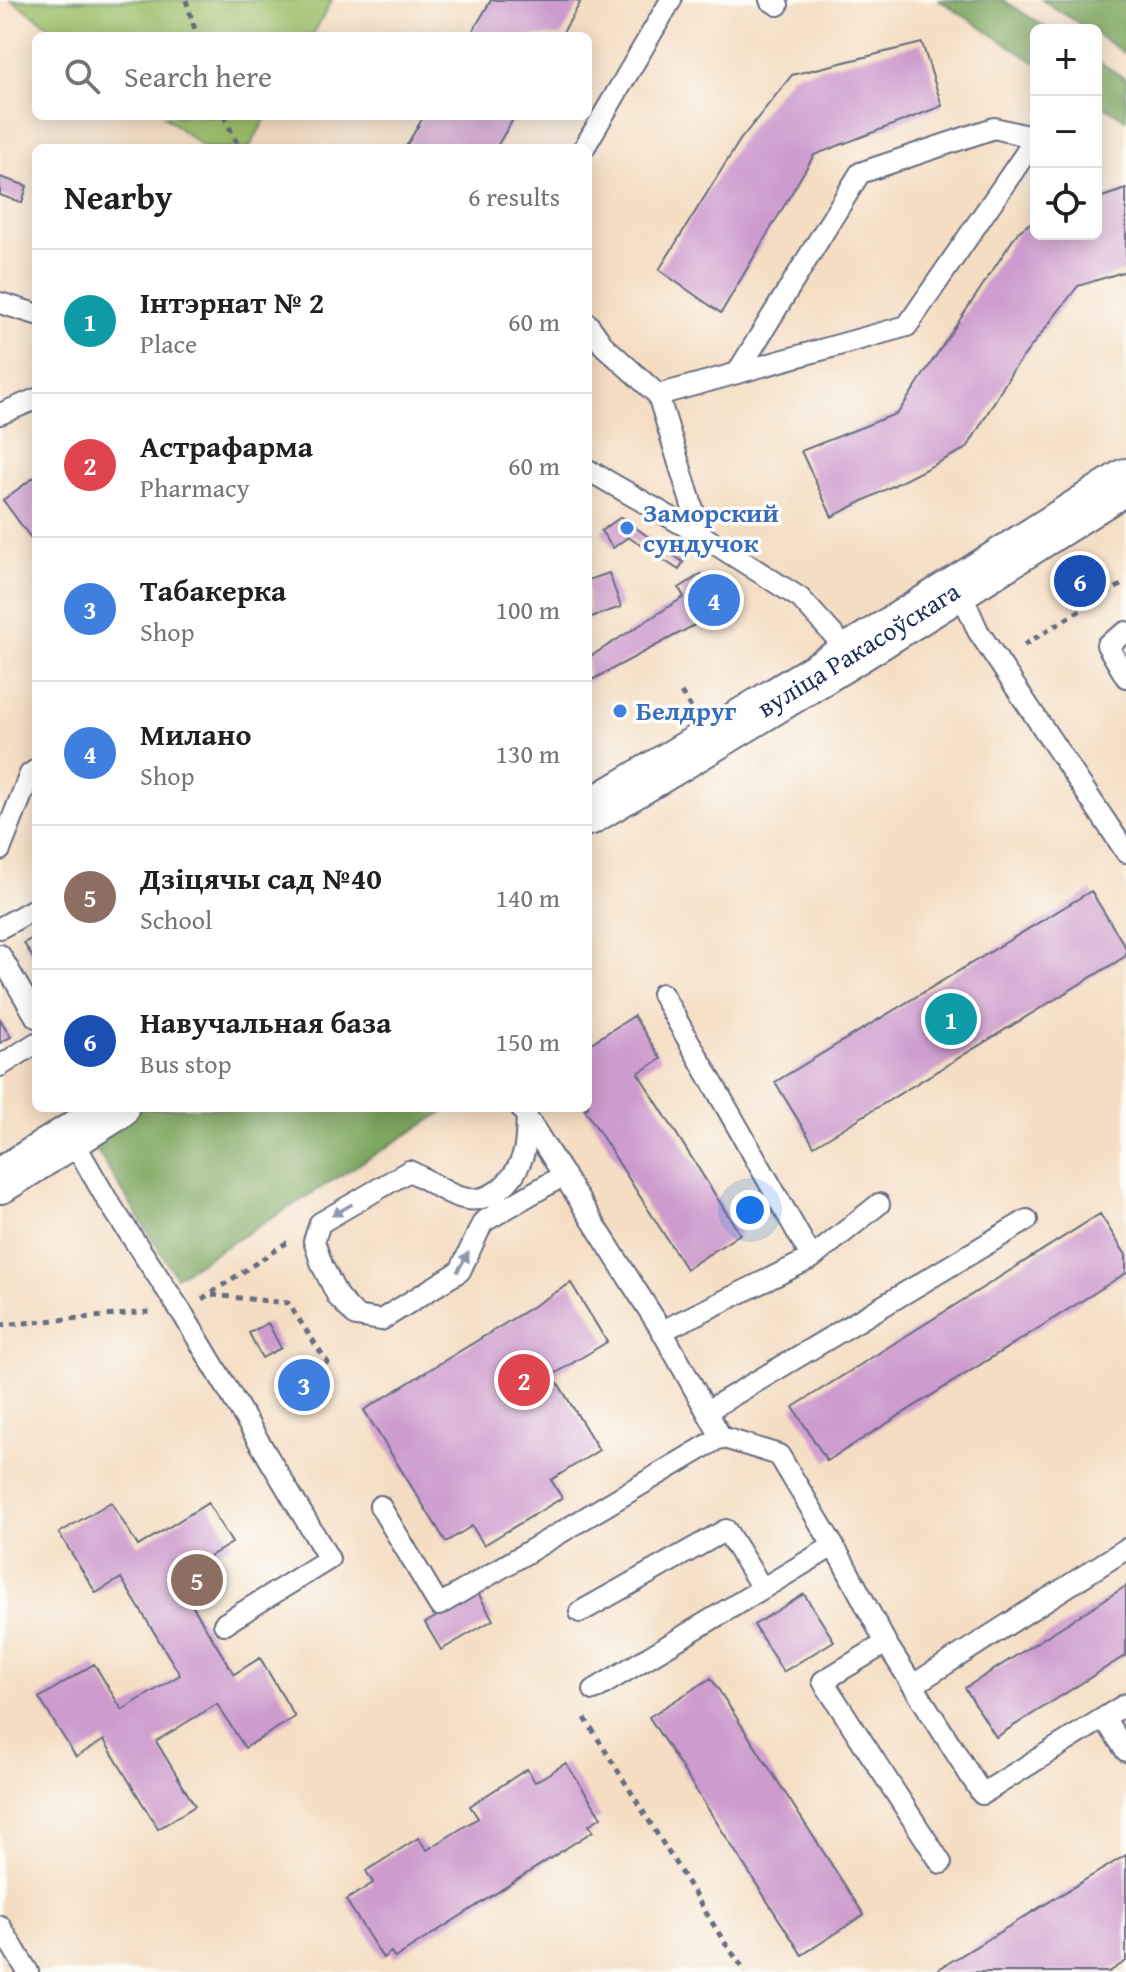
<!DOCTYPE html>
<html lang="en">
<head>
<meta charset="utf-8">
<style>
	body { margin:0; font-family:"Gentium Book Plus",serif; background:#f6f6f6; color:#202124 }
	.controls { position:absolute; right:24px; top:24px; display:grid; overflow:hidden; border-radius:12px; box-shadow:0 4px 20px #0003 }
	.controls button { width:72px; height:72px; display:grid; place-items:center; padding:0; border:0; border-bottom:2px solid #e0e0e0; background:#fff; color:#202124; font:40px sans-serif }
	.you { position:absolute; left:750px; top:1210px; width:28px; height:28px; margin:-20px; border:6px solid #fff; border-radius:50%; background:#1a73e8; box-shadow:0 0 0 12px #1a73e833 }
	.badge { display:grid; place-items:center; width:52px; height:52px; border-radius:50%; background:#1a73e8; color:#fff; font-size:26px; font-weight:700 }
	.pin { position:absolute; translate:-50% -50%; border:4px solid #fff; box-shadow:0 2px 8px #0006 }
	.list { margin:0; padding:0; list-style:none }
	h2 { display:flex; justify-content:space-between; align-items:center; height:104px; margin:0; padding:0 32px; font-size:34px }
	h2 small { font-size:26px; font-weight:400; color:#757577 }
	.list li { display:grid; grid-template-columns:52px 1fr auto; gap:24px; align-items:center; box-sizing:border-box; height:144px; padding:0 32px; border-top:2px solid #e0e0e0 }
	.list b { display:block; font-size:30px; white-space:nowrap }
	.list p { margin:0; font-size:26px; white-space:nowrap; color:#757577 }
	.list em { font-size:26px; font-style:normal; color:#757577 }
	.icon { flex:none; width:44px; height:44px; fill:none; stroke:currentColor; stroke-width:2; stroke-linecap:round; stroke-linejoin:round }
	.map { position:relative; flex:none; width:1126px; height:1972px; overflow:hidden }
	.search { position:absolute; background:#fff; box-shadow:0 4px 20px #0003; left:32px; top:32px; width:560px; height:88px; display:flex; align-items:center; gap:20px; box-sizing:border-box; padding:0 28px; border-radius:12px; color:#757577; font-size:30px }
	.panel { position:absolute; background:#fff; box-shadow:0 4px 20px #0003; left:32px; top:144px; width:560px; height:968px; border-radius:12px }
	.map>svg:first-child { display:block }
	.green { fill:#9cc06a; stroke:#5c7864; stroke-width:2 }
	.forest { fill:#7da65e; stroke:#4c6a5e; stroke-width:2 }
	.building { fill:#cd9bcd }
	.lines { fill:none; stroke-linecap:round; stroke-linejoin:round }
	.service-casing { stroke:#676c81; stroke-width:24 }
	.secondary-casing { stroke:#676c81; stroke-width:48 }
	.path { stroke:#676c81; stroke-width:5; stroke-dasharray:6 6; stroke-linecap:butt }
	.service { stroke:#fff; stroke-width:20 }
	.secondary { stroke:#fff; stroke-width:44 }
	.oneway { fill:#8d97ae }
	.shop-dot { fill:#3f7fe0; stroke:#fdfcf7; stroke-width:3 }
	.labels { text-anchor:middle; stroke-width:7; stroke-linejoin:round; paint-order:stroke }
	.shop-label { font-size:26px; font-weight:bold; fill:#366cbe; stroke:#fdfcf7; text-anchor:start }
	.street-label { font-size:26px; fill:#1b2f5e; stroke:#fdfcf7 }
</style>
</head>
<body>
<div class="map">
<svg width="1126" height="1972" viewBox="0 0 1126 1972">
	<rect width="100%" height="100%" fill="#fdfcf7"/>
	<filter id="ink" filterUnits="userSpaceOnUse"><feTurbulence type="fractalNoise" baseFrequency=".0125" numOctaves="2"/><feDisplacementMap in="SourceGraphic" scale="16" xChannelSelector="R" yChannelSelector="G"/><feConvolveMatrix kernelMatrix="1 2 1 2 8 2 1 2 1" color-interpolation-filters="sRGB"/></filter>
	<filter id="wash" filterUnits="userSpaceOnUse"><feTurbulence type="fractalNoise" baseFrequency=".006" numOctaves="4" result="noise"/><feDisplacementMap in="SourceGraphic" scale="32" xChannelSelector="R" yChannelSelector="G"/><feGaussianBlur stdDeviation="1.8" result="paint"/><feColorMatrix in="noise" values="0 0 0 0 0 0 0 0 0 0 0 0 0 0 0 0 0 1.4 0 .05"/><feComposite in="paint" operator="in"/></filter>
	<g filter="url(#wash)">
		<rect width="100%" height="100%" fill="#f4ddc2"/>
		<path class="green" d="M11,0h321l-20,36h-247z
			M164,116h103l-18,32h-45z"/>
		<path class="forest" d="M939,0h64l47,30h-14v33z
			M1042,0h84v54l-30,-20v-4h-7z
			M1096,60l30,19v41l-30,-19z
			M133,1108h317l-274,169 -88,-141z"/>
		<g id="blocks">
			<path class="building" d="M491,0h85l4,3 -19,33h-91z
				M922,43l20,63 -128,49 -93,158 -62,-43 81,-130 52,-65z
				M424,116h91l-19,32h-91z
				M0,177l27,9 -5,17 -22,-8z
				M1126,189v82l-48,15 -65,84 -46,78 -135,69 -31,-66 97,-38 120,-181 18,-13v15h60v-35z
				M36,476v69l-33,-45z
				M621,517l62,45 -4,8 -51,-33 -15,11 -12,-17z
				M609,573l12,34 -33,11v-38z
				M701,574l31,31 -144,77v-24l96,-61 -5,-9z
				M1091,891l35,57v8l-312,190 -39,-64z
				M36,936v27l-12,-20z
				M634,1016l27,43 -23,14 102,161 -54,35 -102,-161h4v-63z
				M0,1019l11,18 -11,6z
				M1100,1214l26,41v18l-299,188 -34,-54z
				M571,1283l36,59 -54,33 46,75 -48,30 11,18 -78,47 -12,-19 -26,16 -82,-132z
				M268,1323l13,25 -19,10 -13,-25z
				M111,1502l27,44 70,-43 24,40 -57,34 59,97 26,-16 35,59 -50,31 -28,-44 -61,37 39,65 -37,23 -54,-89 -28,17 -37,-59 55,-34 28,46 58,-35 -59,-97 -25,15 -37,-60z
				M1126,1586v69l-130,82 -31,-49z
				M478,1593l15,27 -52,30 -16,-27z
				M804,1594l30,47 -51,31 -29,-47z
				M711,1678l153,237 -62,40 -153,-238z
				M566,1763l35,54 -12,8 4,6 -198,127 -4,-6 -8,6 -37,-58 27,-17 -7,-12 52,-33 9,12 51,-32 -8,-12 57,-37 8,13z
				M1126,1855v106l-17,11h-175z"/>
		</g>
	</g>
	<g filter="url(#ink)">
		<use href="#blocks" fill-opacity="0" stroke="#676c81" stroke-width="2"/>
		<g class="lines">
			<defs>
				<path id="service" d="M770,0l8,5
					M584,148l87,-148
					M0,303l36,11
					M588,324l15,21 55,50 43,140
					M658,395l249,-69 129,-188 -42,-10 -134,45 -123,200
					M0,414l36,-15
					M588,470l113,65 99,63 51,56
					M959,588l19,43 148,221
					M1126,632l-19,13 19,32
					M0,850l30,-76 6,-4
					M0,928l36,-20
					M0,955l36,62
					M662,994l150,264
					M0,1066l36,-23
					M521,1108l141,223 59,106 58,18 64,107 43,81 96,151 144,-90
					M527,1118c-1,11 0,26 -4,37 -9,27 -34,52 -64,42 -17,-5 -33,-19 -50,-26l-89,52 -6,18 8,24 16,32 18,19 25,4 79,-49 23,-49 81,-47
					M71,1137l35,61 78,118 145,243 -105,65
					M662,1331l150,-73 67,-54
					M707,1411l320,-191
					M380,1506l59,99 282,-168
					M580,1612l146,-82 36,58
					M886,1643l-63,38 118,182
					M913,1685l213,-136
					M594,1690l239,-144
					M1104,1718l22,33
					M0,1926l28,46"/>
				<g id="secondary">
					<path id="s1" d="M588,813c182,-107 361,-218 538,-332"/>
					<path d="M0,1181l116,-73"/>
				</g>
			</defs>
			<use href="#service" class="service-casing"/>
			<use href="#secondary" class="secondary-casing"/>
			<path class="path" d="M186,0l11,36
				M224,116l15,32
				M1065,564l15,17
				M1024,645l102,-63
				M681,693l11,16
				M212,1295l76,8 42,63
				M202,1299l84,-56h5
				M0,1325l150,-13
				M585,1718l138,222 23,32"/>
			<use href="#service" class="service"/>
			<use href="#secondary" class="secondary"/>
		</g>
		<defs><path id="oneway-solid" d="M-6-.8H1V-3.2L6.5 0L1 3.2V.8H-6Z" transform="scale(2)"/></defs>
		<g class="oneway">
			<use href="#oneway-solid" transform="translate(342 1210) rotate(150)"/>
			<use href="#oneway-solid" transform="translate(463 1262) rotate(-60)"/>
		</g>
	</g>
	<g class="shop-dot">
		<circle cx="627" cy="528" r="8"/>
		<circle cx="620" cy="711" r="8"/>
	</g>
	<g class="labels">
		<g class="shop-label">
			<text x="643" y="522">Заморский<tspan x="643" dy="30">сундучок</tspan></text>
			<text x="636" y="720">Белдруг</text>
		</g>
		<g class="street-label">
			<text dy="9" stroke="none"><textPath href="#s1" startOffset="316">вуліца Ракасоўскага</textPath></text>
		</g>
	</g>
</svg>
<div class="controls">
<button>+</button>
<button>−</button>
<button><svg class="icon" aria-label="locate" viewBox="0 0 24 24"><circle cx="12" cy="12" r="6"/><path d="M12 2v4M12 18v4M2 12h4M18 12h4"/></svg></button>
</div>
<div class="you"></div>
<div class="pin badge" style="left:951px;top:1019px;background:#0f9aa8">1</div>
<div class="pin badge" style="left:524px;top:1380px;background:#e0444e">2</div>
<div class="pin badge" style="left:304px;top:1385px;background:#3f7fe0">3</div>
<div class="pin badge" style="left:714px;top:600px;background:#3f7fe0">4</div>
<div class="pin badge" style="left:197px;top:1580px;background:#8d6e63">5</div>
<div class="pin badge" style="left:1080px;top:581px;background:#1a4fb4">6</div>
<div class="search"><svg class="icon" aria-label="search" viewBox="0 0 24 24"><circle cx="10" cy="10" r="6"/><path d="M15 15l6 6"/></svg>Search here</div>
<section class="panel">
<h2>Nearby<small>6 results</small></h2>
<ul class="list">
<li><span class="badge" style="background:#0f9aa8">1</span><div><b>Інтэрнат № 2</b><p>Place</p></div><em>60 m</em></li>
<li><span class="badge" style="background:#e0444e">2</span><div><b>Астрафарма</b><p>Pharmacy</p></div><em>60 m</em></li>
<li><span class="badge" style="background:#3f7fe0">3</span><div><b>Табакерка</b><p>Shop</p></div><em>100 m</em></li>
<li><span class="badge" style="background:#3f7fe0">4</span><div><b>Милано</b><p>Shop</p></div><em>130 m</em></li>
<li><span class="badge" style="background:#8d6e63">5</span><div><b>Дзіцячы сад №40</b><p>School</p></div><em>140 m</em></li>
<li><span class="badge" style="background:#1a4fb4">6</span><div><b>Навучальная база</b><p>Bus stop</p></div><em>150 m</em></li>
</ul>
</section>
</div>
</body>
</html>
